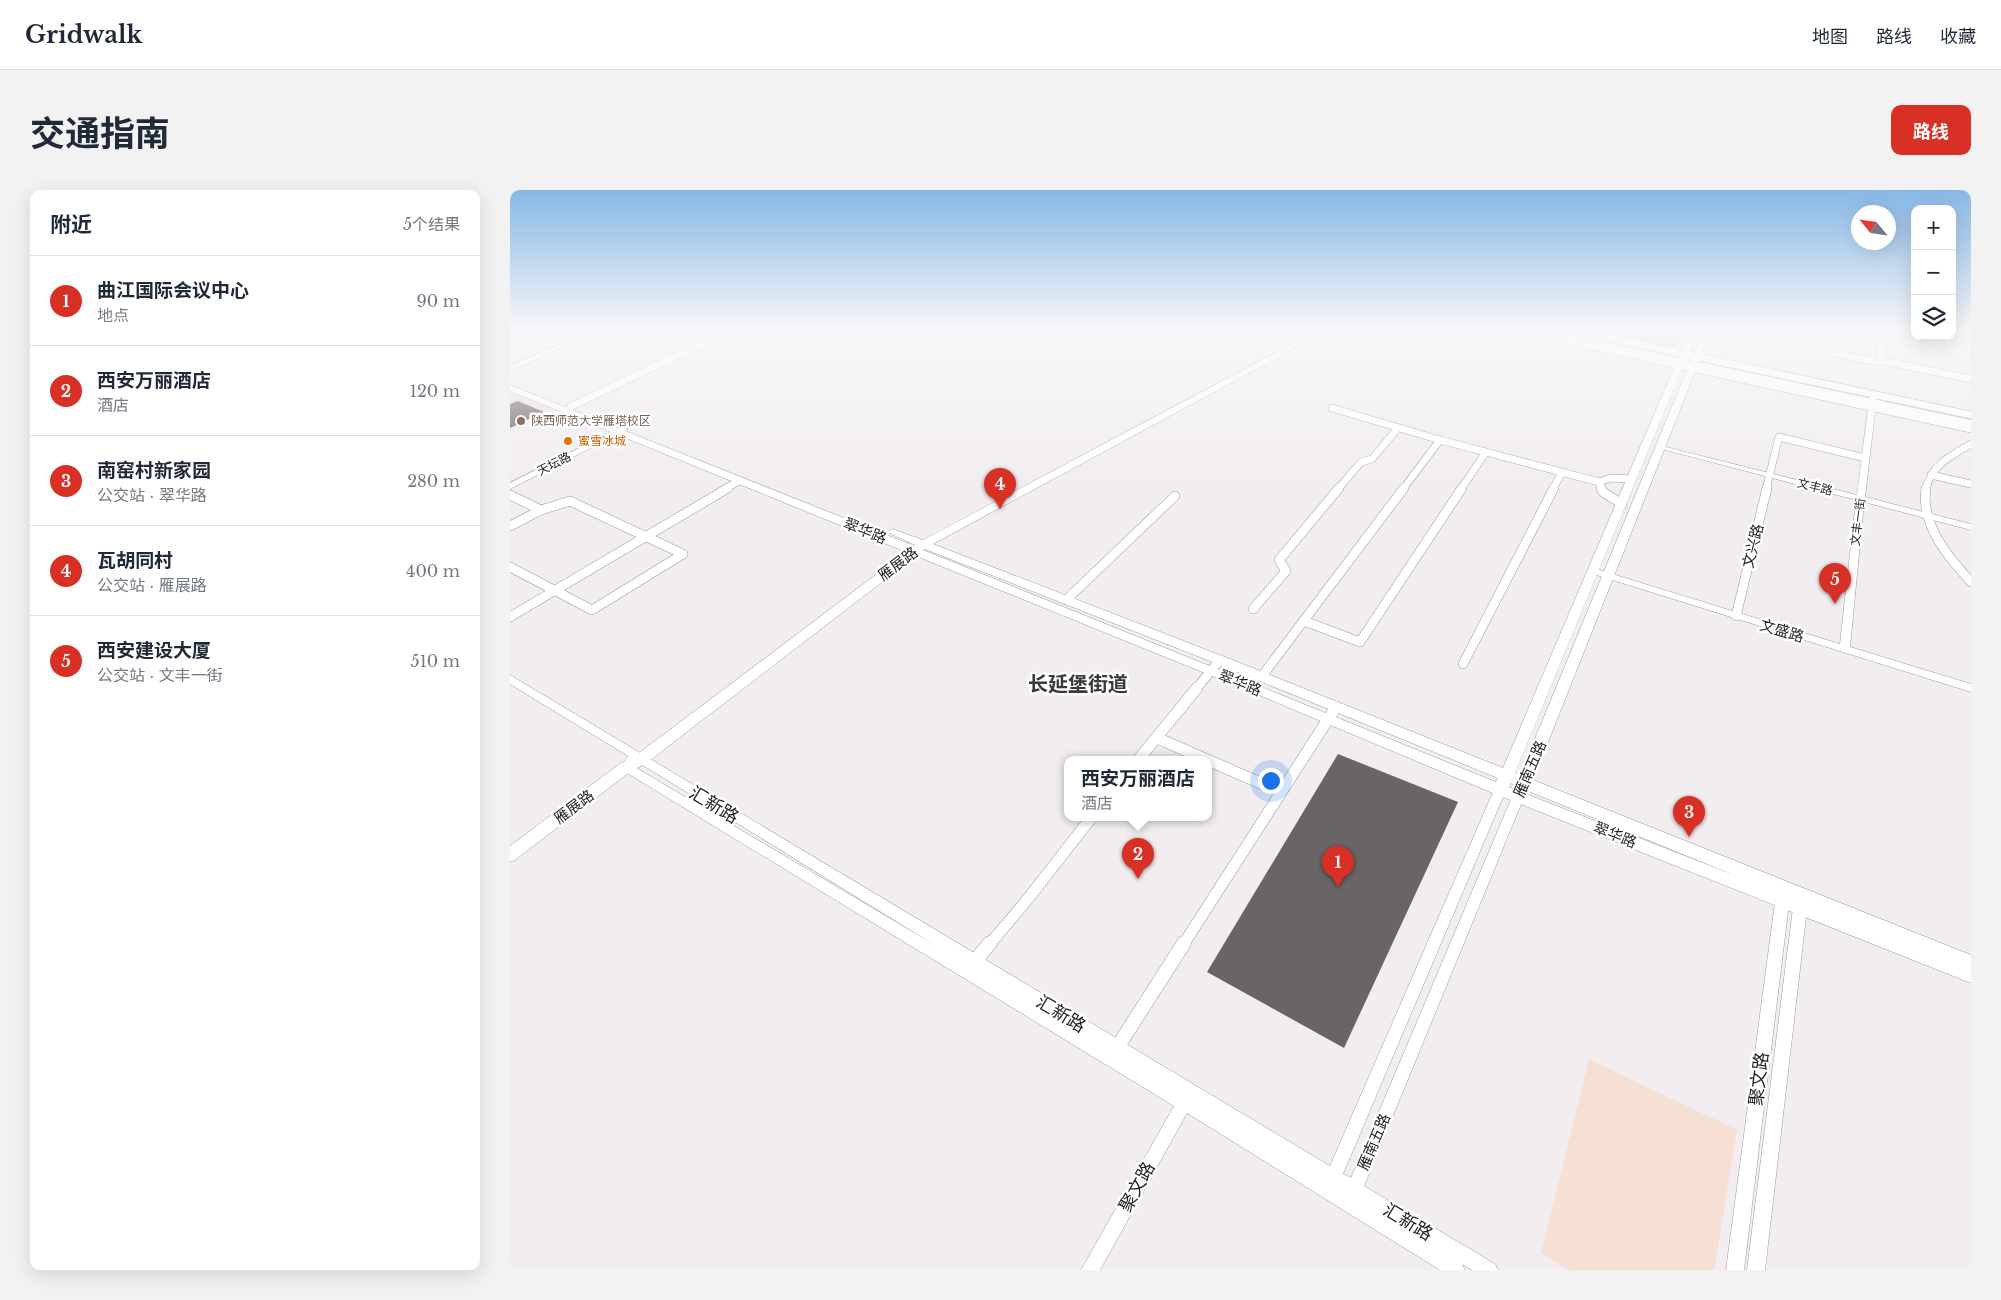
<!DOCTYPE html>
<html lang="zh">
<head>
<meta charset="utf-8">
<style>
	body { margin:0; font-family:"Libre Baskerville","Noto Sans SC",serif; background:#f2f2f3; color:#1f2937 }
	.controls { position:absolute; right:15px; top:15px; display:grid; overflow:hidden; border-radius:10px; box-shadow:0 5px 20px #0002 }
	.controls button { width:45px; height:45px; display:grid; place-items:center; padding:0; border:0; border-bottom:1px solid #e0e1e3; background:#fff; color:#1f2937; font:25px sans-serif }
	.compass { position:absolute; left:1341px; top:15px; width:45px; height:45px; border-radius:50%; background:#fff; box-shadow:0 5px 20px #0002; rotate:299deg }
	.you { position:absolute; left:760px; top:590px; width:18px; height:18px; margin:-12px; border:4px solid #fff; border-radius:50%; background:#1a73e8; box-shadow:0 0 0 8px #1a73e833 }
	.badge { display:grid; place-items:center; width:32px; height:32px; border-radius:50%; background:#d93025; color:#fff; font-size:16px; font-weight:700 }
	.pin { position:absolute; translate:-50% -41px; filter:drop-shadow(0 1px 2px #0008) }
	.pin::after { content:''; position:absolute; top:26px; width:18px; height:15px; background:inherit; clip-path:polygon(0 0,100% 0,50% 100%) }
	.popup { position:absolute; left:554px; top:566px; width:148px; height:65px; box-sizing:border-box; display:grid; place-content:center; border-radius:10px; background:#fff; filter:drop-shadow(0 1px 4px #0005); font-size:16px; white-space:nowrap; color:#747a83 }
	.popup b { font-size:19px; color:#1f2937 }
	.popup::after { content:''; position:absolute; left:50%; top:100%; margin-left:-10px; border:10px solid transparent; border-top-color:#fff }
	.list { margin:0; padding:0; list-style:none }
	h2 { display:flex; justify-content:space-between; align-items:center; height:65px; margin:0; padding:0 20px; font-size:21px }
	h2 small { font-size:16px; font-weight:400; color:#747a83 }
	.list li { display:grid; grid-template-columns:32px 1fr auto; gap:15px; align-items:center; box-sizing:border-box; height:90px; padding:0 20px; border-top:1px solid #e0e1e3 }
	.list b { display:block; font-size:19px; white-space:nowrap }
	.list p { margin:0; font-size:16px; white-space:nowrap; color:#747a83 }
	.list em { font-size:16px; font-style:normal; color:#747a83 }
	.icon { flex:none; width:28px; height:28px; fill:none; stroke:currentColor; stroke-width:2; stroke-linecap:round; stroke-linejoin:round }
	.map { position:relative; flex:none; width:1461px; height:1080px; overflow:hidden; border-radius:10px }
	header { display:flex; align-items:center; gap:30px; box-sizing:border-box; height:70px; padding:0 25px; background:#fff; border-bottom:1px solid #e0e1e3 }
	header strong { font-size:24px }
	nav { display:flex; gap:28px; margin-inline-start:auto; font-size:18px }
	.intro { display:flex; align-items:center; justify-content:space-between; box-sizing:border-box; height:120px; padding:0 30px }
	h1 { margin:0; font-size:35px }
	.button { padding:12px 22px; border-radius:10px; background:#d93025; color:#fff; font-size:18px; font-weight:700 }
	main { display:flex; gap:30px; padding:0 30px }
	aside { flex:1; background:#fff; border-radius:10px; box-shadow:0 5px 20px #0002 }
	.map>svg:first-child { display:block }
	.commercial { fill:#f6e0d3 }
	.built { fill:#ebe1eb }
	.green { fill:#abc6a8 }
	.building { fill:#696465 }
	.lines { fill:none; stroke-linecap:round; stroke-linejoin:round }
	.minor-far3-casing { stroke:#9e9a9e; stroke-width:8 }
	.minor-far2-casing { stroke:#9e9a9e; stroke-width:10 }
	.minor-far1-casing { stroke:#9e9a9e; stroke-width:12 }
	.minor-casing { stroke:#9e9a9e; stroke-width:15 }
	.tertiary-casing { stroke:#9e9a9e; stroke-width:1 }
	.secondary-casing { stroke:#9e9a9e; stroke-width:1 }
	.minor-far3 { stroke:#fff; stroke-width:7 }
	.minor-far2 { stroke:#fff; stroke-width:9 }
	.minor-far1 { stroke:#fff; stroke-width:11 }
	.minor { stroke:#fff; stroke-width:14 }
	.tertiary { fill:#fff; fill-rule:evenodd }
	.secondary { fill:#fff; fill-rule:evenodd }
	.education-dot { fill:#8d6e63; stroke:#fff; stroke-width:2 }
	.food-dot { fill:#e8710a; stroke:#fff; stroke-width:2 }
	.labels { text-anchor:middle; stroke-width:5; stroke-linejoin:round; paint-order:stroke }
	.far-education-label { font-size:12px; fill:#785e54; stroke:#fff; text-anchor:start }
	.far-food-label { font-size:12px; fill:#c56008; stroke:#fff; text-anchor:start }
	.far-street-label { font-size:12px; fill:#201f20; stroke:#fff }
	.street-label { font-size:15px; fill:#201f20; stroke:#fff }
	.near-street-label { font-size:18px; fill:#201f20; stroke:#fff }
	.district-label { font-size:20px; font-weight:bold; fill:#3c393c; stroke:#fff }
</style>
</head>
<body>
<header>
<strong>Gridwalk</strong>
<nav><a>地图</a><a>路线</a><a>收藏</a></nav>
</header>
<div class="intro"><h1>交通指南</h1><a class="button">路线</a></div>
<main>
<aside>
<h2>附近<small>5个结果</small></h2>
<ul class="list">
<li><span class="badge">1</span><div><b>曲江国际会议中心</b><p>地点</p></div><em>90 m</em></li>
<li><span class="badge">2</span><div><b>西安万丽酒店</b><p>酒店</p></div><em>120 m</em></li>
<li><span class="badge">3</span><div><b>南窑村新家园</b><p>公交站 · 翠华路</p></div><em>280 m</em></li>
<li><span class="badge">4</span><div><b>瓦胡同村</b><p>公交站 · 雁展路</p></div><em>400 m</em></li>
<li><span class="badge">5</span><div><b>西安建设大厦</b><p>公交站 · 文丰一街</p></div><em>510 m</em></li>
</ul>
</aside>
<div class="map">
<svg width="1461" height="1080" viewBox="0 0 1461 1080">
	<rect width="100%" height="100%" fill="#f1edf1"/>
	<path class="commercial" d="M1079,869l148,71 -23,140h-145l-28,-17z"/>
	<path class="built" d="M0,202l45,18 -45,21z"/>
	<path class="green" d="M1077,141l52,2 44,-2 -7,16 -11,1z"/>
	<path class="building" d="M8,211l26,11 -34,16v-24z
		M828,564l120,48 -114,246 -137,-76z"/>
	<g class="lines">
		<defs>
			<path id="minor-far3" d="M1012,141l449,98
				M1066,141l395,84
				M183,143l3,-2
				M1323,163l44,9 4,-4 1,-27
				M1369,170l92,19
				M60,217l137,-66
				M822,218l108,32 159,42 12,-4 21,1
				M1421,285l40,9
				M1089,292l3,7
				M215,299l14,-8
				M828,299l23,-27 11,-3 26,-31
				M893,299l37,-49
				M951,299l25,-37
				M1043,299l9,-17
				M1256,299l13,-52 86,21
				M1416,299c5,-24 26,-34 45,-45"/>
			<path id="minor-far2" d="M1091,298l2,4 19,12
				M1416,298c-6,36 22,69 45,94
				M0,305l31,15
				M0,336l31,-16 29,-9 113,53 -91,56 -82,-43
				M556,410l109,-104
				M743,419l33,-38 -7,-11 60,-72
				M1226,426l31,-128
				M0,427l218,-129
				M794,431l56,21 102,-154
				M953,474l91,-176
				M752,486l142,-188
				M686,499l24,-29"/>
			<path id="minor-far1" d="M647,548l124,54
				M628,570l59,-72
				M479,755l38,-45 64,-82
				M673,755l153,-238"/>
			<path id="minor" d="M464,772l16,-19
				M605,861l69,-108"/>
			<path id="tertiary" d="M80,141h10l-90,40v-5z
				M1360,203l7,2 -12,102 106,27v6l-107,-28 -14,145 121,37v8l-381,-119 -2,-2 5,-3 3,1 244,75 16,-144 -202,-53 4,-2 199,50z
				M111,237l7,2 -118,60v-6z
				M0,485l820,491 164,-376 2,-3 4,-2 4,2 2,3 -163,384 8,4 161,-381 2,-3 4,-2 4,2 2,3 -160,389 131,78 3,6h-26l-10,-6 3,6h-25l-253,-157 -87,157h-19l93,-164 -552,-336 -2,-3 8,-11 -118,-72zM126,571l302,186 -305,-181z
				M1273,699l5,2 2,4 -46,375h-18l50,-375 2,-4z
				M1291,704l5,2 2,4 -43,370h-18l47,-370 2,-4z"/>
			<path id="secondary" d="M806,141h11l-394,213 292,113 278,111 173,-405 -141,-32h18l126,27 12,-27h8l-13,29 5,1 12,-30h8l-12,31 272,58v6l-274,-59 -164,413 438,175v28l-476,-189 -253,-106 -326,-132 -271,208 -14,7 -116,89 -5,2v-16l111,-83 14,-7 271,-204 -396,-161v-6l404,161 1,-1 -28,-13 5,-3 31,11zM1174,174l5,1 -169,410 -5,-2zM415,359l290,114 283,115 -2,4 -573,-232zM1000,593l6,3 -1,4 -6,-3zM1018,601l211,86 -213,-83z"/>
		</defs>
		<use href="#minor-far3" class="minor-far3-casing"/>
		<use href="#minor-far2" class="minor-far2-casing"/>
		<use href="#minor-far1" class="minor-far1-casing"/>
		<use href="#minor" class="minor-casing"/>
		<use href="#tertiary" class="tertiary-casing"/>
		<use href="#secondary" class="secondary-casing"/>
		<use href="#minor-far3" class="minor-far3"/>
		<use href="#minor-far2" class="minor-far2"/>
		<use href="#minor-far1" class="minor-far1"/>
		<use href="#minor" class="minor"/>
		<use href="#tertiary" class="tertiary"/>
		<use href="#secondary" class="secondary"/>
	</g>
	<linearGradient id="sky" x2="0" y2="1"><stop stop-color="#87b8e5"/><stop offset="0.48" stop-color="#f9f7f9"/><stop offset="1" stop-color="#f9f7f9" stop-opacity="0"/></linearGradient>
	<rect width="1461" height="293" fill="url(#sky)"/>
	<circle class="education-dot" cx="11" cy="231" r="5"/>
	<circle class="food-dot" cx="58" cy="251" r="5"/>
	<g class="labels">
		<g class="far-education-label">
			<text x="21" y="235">陕西师范大学雁塔校区</text>
		</g>
		<g class="far-food-label">
			<text x="68" y="255">蜜雪冰城</text>
		</g>
		<g class="far-street-label">
			<text transform="translate(44 274) rotate(-27)" y="4">天坛路</text>
			<text transform="translate(1305 297) rotate(14)" y="4">文丰路</text>
			<text transform="translate(1348 332) rotate(-83)" y="4">文丰一街</text>
		</g>
		<g class="street-label">
			<text transform="translate(355 341) rotate(22)" y="5">翠华路</text>
			<text transform="translate(1243 356) rotate(-76)" y="5">文兴路</text>
			<text transform="translate(388 374) rotate(-37)" y="5">雁展路</text>
			<text transform="translate(1272 441) rotate(17)" y="5">文盛路</text>
			<text transform="translate(730 493) rotate(22)" y="5">翠华路</text>
			<text transform="translate(1020 579) rotate(-67)" y="5">雁南五路</text>
			<text transform="translate(64 617) rotate(-37)" y="5">雁展路</text>
			<text transform="translate(1105 645) rotate(22)" y="5">翠华路</text>
			<text transform="translate(864 952) rotate(-67)" y="5">雁南五路</text>
		</g>
		<g class="near-street-label">
			<text transform="translate(204 615) rotate(31)" y="6">汇新路</text>
			<text transform="translate(551 824) rotate(31)" y="6">汇新路</text>
			<text transform="translate(1249 889) rotate(-83)" y="6">聚文路</text>
			<text transform="translate(627 997) rotate(-61)" y="6">聚文路</text>
			<text transform="translate(898 1032) rotate(31)" y="6">汇新路</text>
		</g>
		<g class="district-label">
			<text x="568" y="501">长延堡街道</text>
		</g>
	</g>
</svg>
<div class="controls">
<button>+</button>
<button>−</button>
<button><svg class="icon" aria-label="layers" viewBox="0 0 24 24"><path d="M12 4l9 5-9 5-9-5zM3 14l9 5 9-5"/></svg></button>
</div>
<svg class="compass" viewBox="-18 -18 36 36"><path d="M0-13l5 13h-10z" fill="#e53935"/><path d="M0 13l5-13h-10z" fill="#747a83"/></svg>
<div class="you"></div>
<div class="pin badge" style="left:828px;top:697px">1</div>
<div class="pin badge" style="left:628px;top:689px">2</div>
<div class="popup"><b>西安万丽酒店</b>酒店</div>
<div class="pin badge" style="left:1179px;top:647px">3</div>
<div class="pin badge" style="left:490px;top:319px">4</div>
<div class="pin badge" style="left:1325px;top:414px">5</div>
</div>
</main>
</body>
</html>
